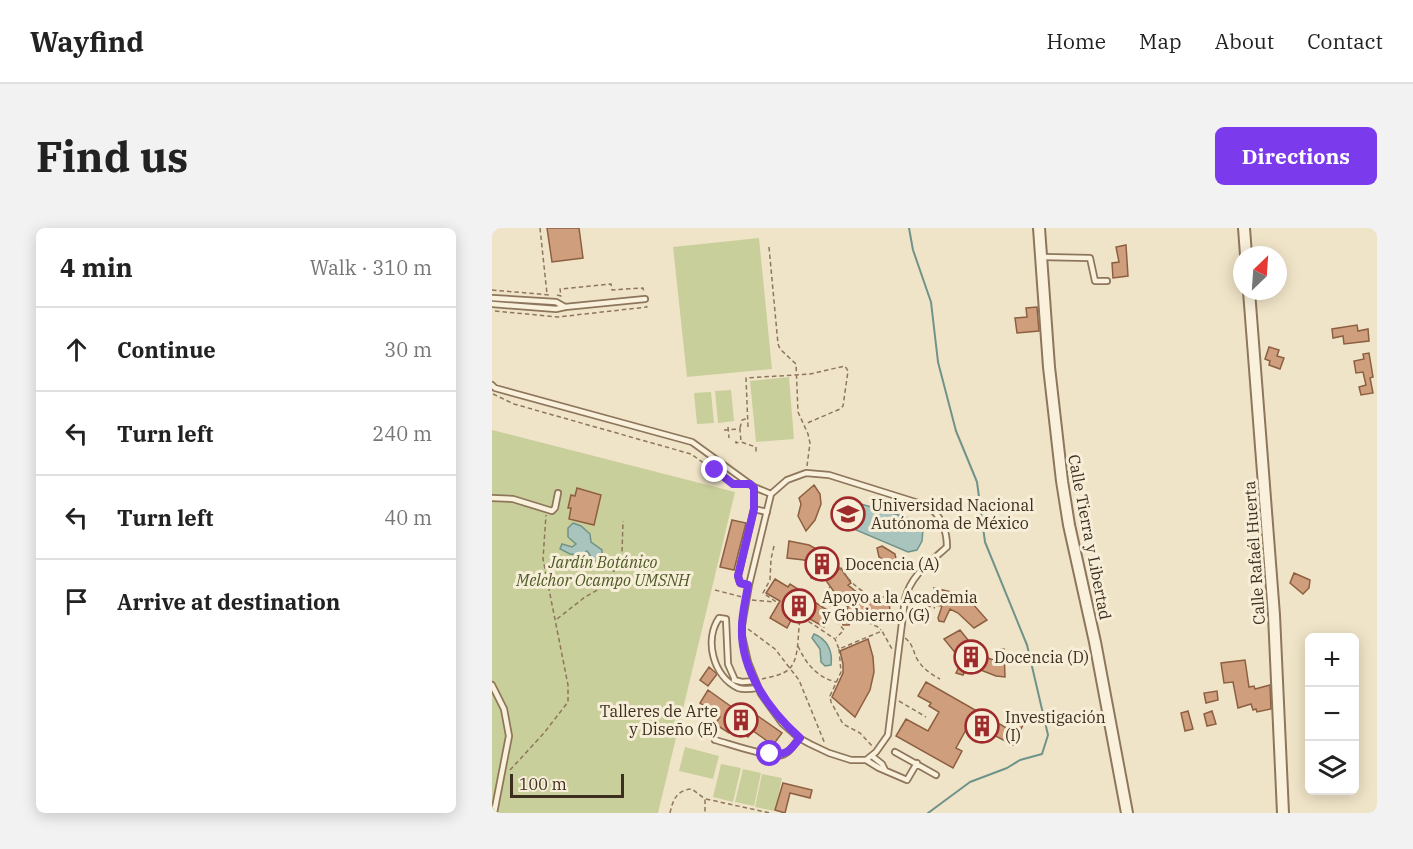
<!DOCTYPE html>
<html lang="en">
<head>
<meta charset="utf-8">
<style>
	body { margin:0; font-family:"IBM Plex Serif",serif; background:#f2f2f2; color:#222 }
	.controls { position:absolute; right:18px; bottom:18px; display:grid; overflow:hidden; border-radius:9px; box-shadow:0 3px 15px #0003 }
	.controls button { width:54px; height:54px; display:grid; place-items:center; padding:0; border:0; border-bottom:2px solid #e0e0e0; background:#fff; color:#222; font:30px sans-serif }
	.compass { position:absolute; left:741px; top:18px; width:54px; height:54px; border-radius:50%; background:#fff; box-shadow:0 3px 15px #0003; rotate:25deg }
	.scale { position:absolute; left:18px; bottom:15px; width:114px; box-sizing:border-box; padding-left:6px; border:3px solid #3d2e20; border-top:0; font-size:16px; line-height:21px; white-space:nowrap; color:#3d2e20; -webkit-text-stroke:4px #f7eed8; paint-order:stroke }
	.stop { position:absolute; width:18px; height:18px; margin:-14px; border:4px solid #7c3aed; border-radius:50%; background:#fff }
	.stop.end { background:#7c3aed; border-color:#fff; box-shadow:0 2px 6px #0008 }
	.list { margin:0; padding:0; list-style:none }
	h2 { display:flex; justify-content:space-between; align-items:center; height:78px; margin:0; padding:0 24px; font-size:26px }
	h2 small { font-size:20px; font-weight:400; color:#767676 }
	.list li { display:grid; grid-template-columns:39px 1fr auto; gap:18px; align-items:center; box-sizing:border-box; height:84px; padding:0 24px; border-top:2px solid #e0e0e0 }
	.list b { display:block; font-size:22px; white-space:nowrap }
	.list em { font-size:20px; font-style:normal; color:#767676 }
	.icon { flex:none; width:33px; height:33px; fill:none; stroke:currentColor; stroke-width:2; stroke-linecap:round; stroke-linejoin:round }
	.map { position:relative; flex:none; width:885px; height:585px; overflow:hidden; border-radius:9px }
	header { display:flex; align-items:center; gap:36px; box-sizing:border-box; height:84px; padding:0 30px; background:#fff; border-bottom:2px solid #e0e0e0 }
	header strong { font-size:28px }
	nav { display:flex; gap:33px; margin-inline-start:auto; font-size:21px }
	.intro { display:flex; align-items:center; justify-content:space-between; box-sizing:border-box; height:144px; padding:0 36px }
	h1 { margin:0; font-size:42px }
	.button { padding:15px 27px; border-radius:9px; background:#7c3aed; color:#fff; font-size:21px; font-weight:700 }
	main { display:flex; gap:36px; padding:0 36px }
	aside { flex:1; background:#fff; border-radius:9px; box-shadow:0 3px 15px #0003 }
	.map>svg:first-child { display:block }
	.green { fill:#c9cf9b }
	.water { fill:#a9c4bc; stroke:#6f938a; stroke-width:1.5 }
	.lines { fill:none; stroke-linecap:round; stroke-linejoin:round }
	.stream { stroke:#6f938a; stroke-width:2 }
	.building { fill:#cf9f7d; stroke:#8d5f41; stroke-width:1.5 }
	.service-casing { stroke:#8d765c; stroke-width:8 }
	.tertiary-casing { stroke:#8d765c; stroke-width:14 }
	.path { stroke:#8d765c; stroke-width:1.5; stroke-dasharray:4.5 3; stroke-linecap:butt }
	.service { stroke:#faf1dc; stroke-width:4.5 }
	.tertiary { stroke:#faf1dc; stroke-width:10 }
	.route { stroke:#7c3aed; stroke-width:8 }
	.labels { text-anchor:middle; stroke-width:6; stroke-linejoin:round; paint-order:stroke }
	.poi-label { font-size:16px; fill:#3d2e20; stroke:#f7eed8; text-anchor:start }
	.street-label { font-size:16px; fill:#3d2e20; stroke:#f7eed8 }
	.park-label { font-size:16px; font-style:italic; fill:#4d5a26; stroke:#f7eed8 }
</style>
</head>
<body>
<header>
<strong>Wayfind</strong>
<nav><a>Home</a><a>Map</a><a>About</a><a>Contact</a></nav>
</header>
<div class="intro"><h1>Find us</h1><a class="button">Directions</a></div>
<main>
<aside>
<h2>4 min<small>Walk · 310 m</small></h2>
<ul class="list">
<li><svg class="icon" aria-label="ahead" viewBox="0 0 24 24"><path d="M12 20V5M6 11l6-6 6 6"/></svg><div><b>Continue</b></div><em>30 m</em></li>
<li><svg class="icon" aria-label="left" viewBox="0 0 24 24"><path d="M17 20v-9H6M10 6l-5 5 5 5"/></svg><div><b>Turn left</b></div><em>240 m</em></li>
<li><svg class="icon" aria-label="left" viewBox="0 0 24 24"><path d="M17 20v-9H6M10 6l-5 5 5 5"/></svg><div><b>Turn left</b></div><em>40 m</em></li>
<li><svg class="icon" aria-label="arrive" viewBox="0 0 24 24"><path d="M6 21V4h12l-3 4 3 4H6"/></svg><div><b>Arrive at destination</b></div></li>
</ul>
</aside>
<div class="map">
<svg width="885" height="585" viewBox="0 0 885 585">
	<rect width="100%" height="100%" fill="#f0e4c8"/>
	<path class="green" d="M267,10l13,131 -85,8 -14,-130z
		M297,149l5,62 -38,3 -6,-61z
		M239,162l3,31 -16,2 -3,-32z
		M219,164l3,31 -17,1 -3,-31z
		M0,202l243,62 -77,321h-166z
		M193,519l34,9 -6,23 -34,-8z
		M229,536l20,4 -8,34 -20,-5z
		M251,541l18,4 -7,33 -19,-4z
		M270,546l20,4 -7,33 -20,-4z"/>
	<path class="water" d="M369,276l55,16 7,9 -1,12 -5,9 -9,2 -52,-22 -6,-8 3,-13z
		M81,295l8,3 9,8 1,8 11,8v10l-2,2c-10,-1 -8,-6 -13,-11l-6,4 -11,-1 -10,-5 2,-5 10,3 4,-3 -8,-7v-9z
		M322,406c13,5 19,17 17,31l-6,1 -4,-4 -1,-13 -8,-11z"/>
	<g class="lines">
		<path class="stream" d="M417,0l4,22 18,52 7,60 18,69 21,51 8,60 42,103 21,90 -6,19 -22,6 -13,8 -37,14 -42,31"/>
	</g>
	<path class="building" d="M55,0h32l4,30 -31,4z
		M634,17l2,31 -15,2 -1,-15 7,-1 -3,-15z
		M545,79l2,24 -22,2 -2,-15 12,-1 -1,-9z
		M865,97l1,6 10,-2 1,12 -25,3 -1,-8 -10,2 -1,-9z
		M777,119l10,3 -2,6 7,2 -4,11 -11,-4 1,-4 -5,-2z
		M877,125l4,24 -3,1 3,15 -12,2 -2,-8 7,-2 -3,-13 -7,1 -2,-12 10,-2 -1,-5z
		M322,257l6,9 1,10 -6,16 -9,11 -8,-15 3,-12 -2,-6z
		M85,260l24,7 -7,30 -25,-6 2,-11h-3l3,-13 4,1z
		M240,292l14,3 -12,47 -14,-3z
		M297,313l20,4 15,8 8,7 6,10 3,-2 10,15 -3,2 11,9 9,5 21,4 2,15 -29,-3 -7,-4 -6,14h-6l-1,-4 6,-14 -8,-7 -18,-25 -7,4 -4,-1 -1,-6 4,-6 -10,-6 -17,-2z
		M390,318l13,8 1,5 -5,3h-4l-8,-5 -2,-9z
		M802,345l16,7 -1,8 -6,6 -13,-11z
		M283,351l13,8 2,-3 16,10 -1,2 27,17 -8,14 -28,-16 -9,17 -17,-10 10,-17 -14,-8z
		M442,360l22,5 16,10 15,17 -13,8 -16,-15 -8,-4 -6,13 -5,-1 -1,-3 4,-12 -8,-1z
		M468,402l8,10 -2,2 5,7 11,7 17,6 1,-13h4l1,28 -9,-1 -28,-11 -5,10 -7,-2 6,-12 -18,-22z
		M376,411l5,18 1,15 -4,18 -15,27 -23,-20 11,-24v-9l-3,-13z
		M753,432l4,27 5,-1 1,3 15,-4 1,24 -14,3 -1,-3 -3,1 -2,-6 -13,4 -5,-26 -9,1 -3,-20z
		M217,439l8,7 -9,12 -8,-6z
		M434,454l84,48 4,-9 9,4 -10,20 -27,-14 -3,6 -16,-9 -11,20 6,3 -9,17 -57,-32 10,-17 22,12 11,-19 -10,-6 2,-3 -13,-7z
		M216,462l35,25 5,-6 34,24 -9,12 -20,-14 -5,6 -15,-10 -4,6 -14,-9 5,-7 -20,-14z
		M725,463l1,9 -12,3 -2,-10z
		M696,483l5,18 -8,2 -4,-18z
		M720,483l4,13 -9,2 -3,-12z
		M291,555l29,7 -2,8 -20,-5 -5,20 -10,-3z"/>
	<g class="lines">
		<defs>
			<path id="service" d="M551,29l47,1 5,23h12
				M0,70l64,4 9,5
				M0,76l64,5 9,-2 80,-8
				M0,157l3,3 197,54 62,45 17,7
				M314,245l23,2 99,31c13,10 19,25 19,41 -18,16 -36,28 -42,52l-17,136 -12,17 -10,8h-15l-22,-7 -19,-9 -11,-6 -17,-15 -21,-29 -13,-32 -6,-26v-11l7,-40 22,-91 16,-14z
				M262,259v22l13,3
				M0,270l21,1 39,12 3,-3 3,-15
				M257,357l-9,-2 -2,-7 16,-67
				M242,452l8,2 13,-1
				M243,452l-7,-16 -2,-45 -7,-1c-15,22 -6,58 19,70 6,2 13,1 19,0
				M0,457l12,24 5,27 -15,77
				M223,512c15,4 54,18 67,15 8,-2 13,-12 17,-17
				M403,524l41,23
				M380,528l10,8 3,6
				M374,532l13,8 28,12 10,-17"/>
			<path id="tertiary" d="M547,0l10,139 13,114 7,44 26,117 32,171
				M752,0l2,27
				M757,63l25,324 9,198"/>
		</defs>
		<use href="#service" class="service-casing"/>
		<use href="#tertiary" class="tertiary-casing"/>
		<path class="path" d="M48,0l7,66
			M277,19l9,97 2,5 16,15 2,48 10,22 2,9 -3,23
			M0,62l58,5
			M65,67l4,1 -1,-7 51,-5 1,6 31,-2 1,4
			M3,83l63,6 89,-10 -1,-1
			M1,166l21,10 177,50 42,30h6
			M236,199l1,11
			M256,199l-2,-49 64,-4 35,-8 3,5 -5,35 -3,3 -35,15
			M248,200l2,-8 4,-1
			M232,202l16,-1 1,13 15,5v6
			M244,213v2l4,-1
			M282,318l-3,13 -1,21 -7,13 15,10
			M331,322c17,14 29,42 52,46 8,2 16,0 24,1
			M338,359l-8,11 10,9 7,2v15l5,6 -8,8
			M223,362l27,7
			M260,372l22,2
			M420,373l23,7
			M348,382l38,17 3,3
			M304,385l39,26 4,10 43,-18 10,18
			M65,391l28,-22 23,-13 14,-31 1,-32
			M256,401l27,20 24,31 26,64
			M413,410c8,6 8,13 12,21 6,10 14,15 23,20
			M306,418c8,18 19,31 38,36
			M347,421l2,23 -11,24 1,6 12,22 17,9 13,14
			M270,451c7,-2 16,-3 23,-7 17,-9 11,-40 16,-56
			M407,473l27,16
			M18,542l34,-37 24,-31v-17l-25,-126 3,-44
			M214,571l64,14
			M178,585c3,-14 7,-23 22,-24l13,10v14"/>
		<use href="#service" class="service"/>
		<use href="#tertiary" class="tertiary"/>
	</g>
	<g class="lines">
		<path class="route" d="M223,242l18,14h17l4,4v21l-16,67 2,7 8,2c-2,14 -6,28 -6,42 -2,43 27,83 58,111 -11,13 -12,17 -30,16"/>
	</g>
	<defs>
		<symbol id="school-ring" viewBox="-11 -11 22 22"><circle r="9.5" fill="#f7eed8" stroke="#9e2a2b" stroke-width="1.5"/><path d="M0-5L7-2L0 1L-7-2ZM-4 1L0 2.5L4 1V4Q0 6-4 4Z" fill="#9e2a2b"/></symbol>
		<symbol id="building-ring" viewBox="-11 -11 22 22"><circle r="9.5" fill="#f7eed8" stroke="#9e2a2b" stroke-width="1.5"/><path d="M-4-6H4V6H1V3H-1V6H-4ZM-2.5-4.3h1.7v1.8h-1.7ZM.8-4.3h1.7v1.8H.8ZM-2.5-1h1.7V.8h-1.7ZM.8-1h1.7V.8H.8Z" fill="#9e2a2b"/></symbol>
	</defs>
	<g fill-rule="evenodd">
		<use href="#school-ring" x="337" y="267" width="38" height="38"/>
		<use href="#building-ring" x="311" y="317" width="38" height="38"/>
		<use href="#building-ring" x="288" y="359" width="38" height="38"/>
		<use href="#building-ring" x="460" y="410" width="38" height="38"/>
		<use href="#building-ring" x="230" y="473" width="38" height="38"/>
		<use href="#building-ring" x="471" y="479" width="38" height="38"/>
	</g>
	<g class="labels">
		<g class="poi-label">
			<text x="379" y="283">Universidad Nacional<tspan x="379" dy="18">Autónoma de México</tspan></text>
			<text x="353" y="342">Docencia (A)</text>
			<text x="330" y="375">Apoyo a la Academia<tspan x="330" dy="18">y Gobierno (G)</tspan></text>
			<text x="502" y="435">Docencia (D)</text>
			<text x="226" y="489" text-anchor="end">Talleres de Arte<tspan x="226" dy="18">y Diseño (E)</tspan></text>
			<text x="513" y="495">Investigación<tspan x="513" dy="18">(I)</tspan></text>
		</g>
		<g class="street-label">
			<text transform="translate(598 309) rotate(79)" y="6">Calle Tierra y Libertad</text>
			<text transform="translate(762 325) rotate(-94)" y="6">Calle Rafaél Huerta</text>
		</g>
		<g class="park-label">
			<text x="111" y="340">Jardín Botánico<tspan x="111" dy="18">Melchor Ocampo UMSNH</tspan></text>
		</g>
	</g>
</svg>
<div class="controls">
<button>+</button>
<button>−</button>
<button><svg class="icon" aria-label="layers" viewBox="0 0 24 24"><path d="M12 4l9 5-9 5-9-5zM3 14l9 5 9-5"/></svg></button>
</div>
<svg class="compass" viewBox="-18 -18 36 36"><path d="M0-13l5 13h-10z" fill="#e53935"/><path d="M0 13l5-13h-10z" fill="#767676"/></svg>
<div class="scale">100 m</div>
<div class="stop" style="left:278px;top:526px"></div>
<div class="stop end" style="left:223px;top:242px"></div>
</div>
</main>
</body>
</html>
